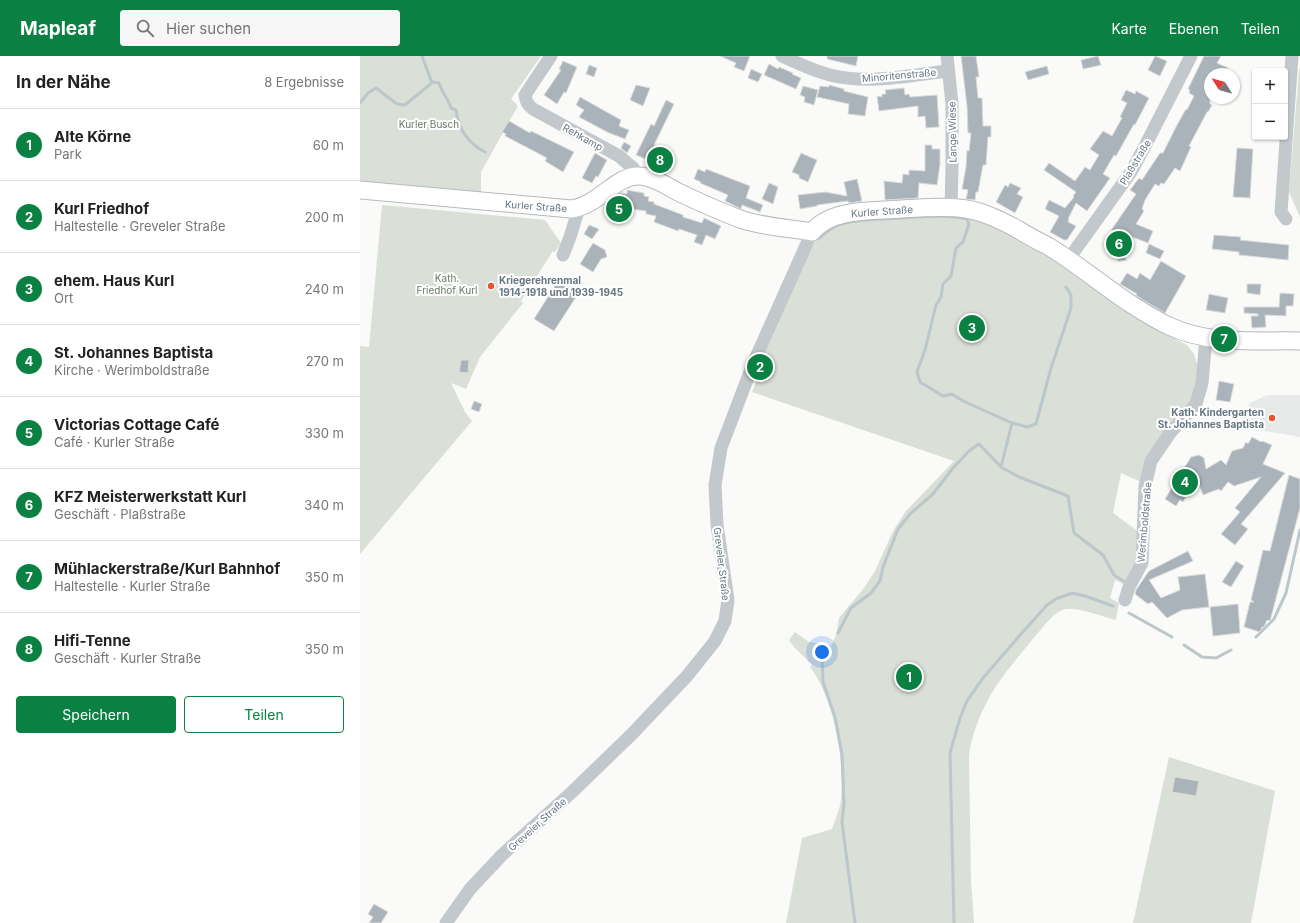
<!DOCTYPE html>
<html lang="de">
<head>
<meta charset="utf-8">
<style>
	body { margin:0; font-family:Inter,sans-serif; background:#f6f6f6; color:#222 }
	.controls { position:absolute; right:12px; top:12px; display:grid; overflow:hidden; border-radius:4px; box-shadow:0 1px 3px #0004 }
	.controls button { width:36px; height:36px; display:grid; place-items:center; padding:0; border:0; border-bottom:1px solid #e0e0e0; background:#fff; color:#222; font:20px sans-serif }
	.compass { position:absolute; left:844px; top:12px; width:36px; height:36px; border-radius:50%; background:#fff; box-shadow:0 1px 3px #0004; rotate:307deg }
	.you { position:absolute; left:462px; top:596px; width:14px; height:14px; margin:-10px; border:3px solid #fff; border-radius:50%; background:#1a73e8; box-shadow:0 0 0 6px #1a73e833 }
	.badge { display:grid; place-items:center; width:26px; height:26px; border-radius:50%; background:#0b8043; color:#fff; font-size:13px; font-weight:700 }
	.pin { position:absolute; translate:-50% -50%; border:2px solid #fff; box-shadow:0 1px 4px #0006 }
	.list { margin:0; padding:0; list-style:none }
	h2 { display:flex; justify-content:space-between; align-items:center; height:52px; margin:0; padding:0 16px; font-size:17px }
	h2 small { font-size:13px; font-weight:400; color:#767676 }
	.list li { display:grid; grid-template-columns:26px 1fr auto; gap:12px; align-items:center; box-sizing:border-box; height:72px; padding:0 16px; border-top:1px solid #e0e0e0 }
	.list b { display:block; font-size:15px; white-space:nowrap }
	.list p { margin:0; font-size:13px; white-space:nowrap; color:#767676 }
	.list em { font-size:13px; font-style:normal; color:#767676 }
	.actions { display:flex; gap:8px; padding:12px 16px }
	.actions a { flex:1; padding:9px 0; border:1px solid #0b8043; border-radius:4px; text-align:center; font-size:14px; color:#0b8043 }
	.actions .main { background:#0b8043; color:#fff }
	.icon { flex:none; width:22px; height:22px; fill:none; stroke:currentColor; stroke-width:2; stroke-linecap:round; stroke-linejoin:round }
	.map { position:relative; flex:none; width:940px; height:867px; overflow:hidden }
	header { display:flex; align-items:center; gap:24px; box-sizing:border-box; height:56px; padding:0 20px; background:#0b8043; color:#fff }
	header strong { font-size:19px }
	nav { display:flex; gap:22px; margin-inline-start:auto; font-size:14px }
	.search { width:280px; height:36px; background:#f6f6f6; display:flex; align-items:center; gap:10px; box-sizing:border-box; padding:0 14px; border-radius:4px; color:#767676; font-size:15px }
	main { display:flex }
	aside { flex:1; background:#fff }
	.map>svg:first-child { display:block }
	.built { fill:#e8e9e9 }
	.green { fill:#dadfd7 }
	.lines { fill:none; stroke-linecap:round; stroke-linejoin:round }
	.stream { stroke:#bbc7cb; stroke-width:3 }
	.building { fill:#aab3b9; stroke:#dcdcda }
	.major-casing { stroke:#b5babe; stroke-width:19 }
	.minor { stroke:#c3c8cc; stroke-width:13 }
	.major { stroke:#fff; stroke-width:17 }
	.poi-dot { fill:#e4572e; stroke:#fff; stroke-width:1.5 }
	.labels { text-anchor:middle; stroke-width:4; stroke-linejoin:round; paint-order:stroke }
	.street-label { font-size:10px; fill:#657683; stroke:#fff }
	.park-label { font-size:10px; fill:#687a64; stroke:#fff }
	.poi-label { font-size:10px; font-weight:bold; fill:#657683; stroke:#fff; text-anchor:start }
</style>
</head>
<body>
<header>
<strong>Mapleaf</strong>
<div class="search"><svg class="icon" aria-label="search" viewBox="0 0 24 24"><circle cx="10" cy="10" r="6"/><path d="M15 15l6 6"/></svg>Hier suchen</div>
<nav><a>Karte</a><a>Ebenen</a><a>Teilen</a></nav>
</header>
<main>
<aside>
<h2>In der Nähe<small>8 Ergebnisse</small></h2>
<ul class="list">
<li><span class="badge">1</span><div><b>Alte Körne</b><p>Park</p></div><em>60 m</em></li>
<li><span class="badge">2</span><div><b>Kurl Friedhof</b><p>Haltestelle · Greveler Straße</p></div><em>200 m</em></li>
<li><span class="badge">3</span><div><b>ehem. Haus Kurl</b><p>Ort</p></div><em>240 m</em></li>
<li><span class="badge">4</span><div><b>St. Johannes Baptista</b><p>Kirche · Werimboldstraße</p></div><em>270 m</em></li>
<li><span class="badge">5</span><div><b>Victorias Cottage Café</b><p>Café · Kurler Straße</p></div><em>330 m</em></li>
<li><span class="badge">6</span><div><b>KFZ Meisterwerkstatt Kurl</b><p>Geschäft · Plaßstraße</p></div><em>340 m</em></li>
<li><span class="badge">7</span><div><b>Mühlackerstraße/Kurl Bahnhof</b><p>Haltestelle · Kurler Straße</p></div><em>350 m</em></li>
<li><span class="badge">8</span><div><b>Hifi-Tenne</b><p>Geschäft · Kurler Straße</p></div><em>350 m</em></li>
</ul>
<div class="actions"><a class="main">Speichern</a><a>Teilen</a></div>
</aside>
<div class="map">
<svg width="940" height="867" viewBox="0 0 940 867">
	<rect width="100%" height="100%" fill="#fafaf8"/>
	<path class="built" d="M907,339h33v42l-58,-10 5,-18 3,-6z"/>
	<path class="green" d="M0,0h181l-30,43 7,7 -37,66v28l-121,-14z
		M940,11v150l-11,-25 10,-122z
		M22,149l163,15 16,23 -6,9 -2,-1 -32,50 2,2 -43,54 -14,32 -15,-6 14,29 7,9 -112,133v-208l9,1z
		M601,159l37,11 62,36 116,74 -1,3 12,6 7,9 4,13 -1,17 -5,19 -51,79 -20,-9 -8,40 30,22 -14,52 -14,-7 -5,18 9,5 -3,17c-13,-3 -42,-15 -54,-10 -12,6 -21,20 -30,30 -23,28 -42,49 -55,84 -4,12 -8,23 -8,36l2,122 3,41h-188l16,-85 30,-9c3,-9 8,-20 9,-29 4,-39 -7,-102 -31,-133l2,-2 -18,-18 -5,-7 6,-8 14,10 23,3 4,-10 3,-17 25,-30 11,-17 18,-40 13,-20 48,-50 -202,-69 13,-32v-7l44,-99 9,-18 11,-10 35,-8z
		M809,701l106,34 -24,132h-118z"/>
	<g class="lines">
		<path class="stream" d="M62,0l10,27
			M0,47l8,-10 8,-5 21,16 8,1 28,-23 6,1c3,10 9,15 12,25l5,2c1,4 1,9 3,13 4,12 14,23 26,29
			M460,182c6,-6 13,-12 21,-14 18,-5 39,-5 58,-6 23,-1 46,-4 68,1l2,5 -6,18 -7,6 -5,28 -8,8 -2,13 -5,8 -11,45 -8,22 3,10 23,14 9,-2 11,7 49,22 15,4 9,-3 15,-56 20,-60v-13l-5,-8
			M641,411l11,-44
			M769,557l43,24
			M478,577l13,-25 20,-15 9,-12 3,-14 15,-38 12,-15 23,-20 20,-26 16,-17 10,-7 22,23 18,10 49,19 6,37 29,22 11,20 11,7
			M896,581l18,-18 12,-26 14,-63
			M824,589l18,12 14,1 15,-8
			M462,595l1,31 12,35 7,37 2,50 -2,18 13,101
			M594,867l-4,-170 10,-35 7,-17 16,-23 38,-44 26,-29 9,-6 16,-6 13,3 28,10"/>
	</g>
	<path class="building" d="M360,0h30l-6,15 -10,-4 2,-4z
		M467,0h31l-2,10 -29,-7z
		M601,0h15l3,21h-3l2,21h4l1,28h8v11h-3l-2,28h-3l-5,27h-2l-1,8 -9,-1 2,-9 -6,-1 4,-22 1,-17 2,1 2,-18h-3l-1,-27z
		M738,0l3,9 -18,4 -2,-9z
		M795,0l12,5 -7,15 -12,-6z
		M844,0h17l-4,7 11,5 -1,2 2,4h-19v30l2,1 -4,7h-1l-18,34 2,1 -11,24 -5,-3 -11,16 -3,-1 -2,3 -4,-2 -10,16 -3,9 2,2 -8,13 17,7 -5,12 -26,-10 4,27 -8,1 -6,-24h-2l2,-8 24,-35 -6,-4 9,-12 3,2 18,-27h3l14,-28 9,-16 1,1 7,-14 -5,-3 1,-3 -2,-1z
		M203,5l14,6 -11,26 -2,-1 -7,12 -13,-9 17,-25 -2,-1z
		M409,8l9,5 1,-2 14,6 -1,1 9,4 -5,11 -32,-14z
		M229,9l8,3 -3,9 -8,-3z
		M687,10l2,8 -21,6 -3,-8z
		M391,13l11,5 -4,8 -10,-4z
		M276,29l14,3 -7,18 -13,-6z
		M469,29l15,4v2l24,6 -3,19 -17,-2 1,-10 -32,-7 3,-11 9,1z
		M443,30l15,4 -4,15 -10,-3 1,-5 -5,-2z
		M544,32l1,7 4,-1 1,3 27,-2 2,32 -13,1 -1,-12 -7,1v-11l-39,5 -2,-15 5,1v-3h4l-1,-4z
		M766,34l9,4 1,-3 13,7 -14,27 -1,-1 -18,32 -2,-1 -11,19 7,4 -23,33 -11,-8 -8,16h1l-1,3 8,4 -9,14h-3l-14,-8 9,-16 -14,-7 4,-9 16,8 9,-11 -1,-1 3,-4 -32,-22 5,-7 26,18 10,-14 5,3 9,-15 -9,-6 13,-18 9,5 10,-18 -2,-1 7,-14 -6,-3z
		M220,41l41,23 -2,6 10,4 -4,9 -16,-6 -30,-16 5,-7 -8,-5z
		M306,44l8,4 -20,41 15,7 -2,3 4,2 -7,13 -14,-7 1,-2 -15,-6 15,-31 3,2z
		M149,65l21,12 1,-2 43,21 -11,20 -18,-11 2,-3 -42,-22 1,-2 -4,-2z
		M264,86l7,4 -4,7 -6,-5z
		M565,89h7v4h8v15l-3,21 -18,-2 -1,15 -33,2 -1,-19 18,2 1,-9 6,1v-5l16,1z
		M877,92l16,1 -3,49 -17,-1z
		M235,97l12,7 -9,17 -2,-1 -4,7 -10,-5z
		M441,97l16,7 -9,22 -9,-4v-3l-7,-3z
		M338,113l7,3 1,-3 44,17 -4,12 17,7 -3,7 -18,-7 -1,4 -16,-8 3,-6 -28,-12 1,-1 -7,-3z
		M497,123l5,22 -13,2 -1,-2 -31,4v1l-17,3 -2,-14 27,-3 22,4 -3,-14z
		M409,127l9,4 -5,17 -11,-5z
		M650,127l11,5 -4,6 6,3 -8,16 -19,-11 9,-17 3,2z
		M267,134l17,3v3l5,1 -1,4 6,1v2l29,11v2l19,6 2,-5 17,8 -6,13 -9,-4 -4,10 -8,-3 3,-7 -18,-6 -1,2 -24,-9 2,-6 -10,-2v-3l-15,-2 -2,8 -17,-3 3,-12 4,-7 2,-2 6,1z
		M229,169l10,4 -7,10 -8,-5z
		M854,179l27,2 -1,3 49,5 -1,15 -49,-5v-3l-27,-3z
		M233,187l12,7 2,7 -6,2 -8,13 -13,-8z
		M789,188l15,7 -4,8 -14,-6z
		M801,205l25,15 -21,37 -22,-13 -7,-5 1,-1 -17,-10 7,-11 10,6 3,-6 10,7z
		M198,225l20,13 -24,37 -20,-12z
		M887,228h14l-1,11 -13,-2z
		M920,237l14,1 -1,12h-7v10l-21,-1 1,12 -14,1 -1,-12h7v-2l-14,-1v-6h35z
		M849,238l19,4 -3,15 -19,-3z
		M101,304h8l-1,13 -9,-1z
		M859,325l15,3 -4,18 -14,-2z
		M114,345l8,3 -3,8 -8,-3z
		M892,381l9,5 1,-1 10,4 -9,19 22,9 -44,51 7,5 -13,16 -14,-11 19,-22 -5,-4 26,-31 -27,9 -6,-4 -7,9 -2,-2 -16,6 -6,-16 -14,23 -3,-2 -4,6 -11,-7 26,-42 8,-2 5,3 2,11 15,-9 5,5 6,-14 11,-3 3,-6 2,2z
		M929,419l11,4v29l-30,113 -3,-1 -3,7h-2l-2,5 -16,-5 6,-25h4l-3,-2 12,-50 7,1z
		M828,495l5,10 -44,19 12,18 19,-8 -2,-13 27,-3 4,33 -27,3 -15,8 -15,-16 -4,2 -13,-10 1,-4 13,-19z
		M876,505l8,5 -13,21 -9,-5z
		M878,548l2,29 -27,3 -3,-29z
		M815,721l24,4 -3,15 -24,-4z
		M14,848l14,8 -7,11h-12l4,-6 -5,-3z"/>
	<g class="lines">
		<defs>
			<path id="major" d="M0,134l211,19c27,-3 45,-34 68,-33 13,0 28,10 39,16 21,10 43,20 65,28 22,7 46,8 69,12 16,-20 48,-21 73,-22 25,-1 56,-5 81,-1 19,3 36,12 53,21 9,6 19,11 29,16 41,25 77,59 121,80 40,19 88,14 131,15"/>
		</defs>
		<use href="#major" class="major-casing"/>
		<path class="minor" d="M191,0l-26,39c1,7 3,10 8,14l86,47 14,12 6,8
			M422,0c15,7 32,15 48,19 39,10 80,0 118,-4
			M587,0l5,48v63l-1,40
			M926,163l-5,-7 11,-156
			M203,199l7,-18 9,-29
			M708,204l63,-88 14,-26 46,-90
			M765,544l4,-13 13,-24 3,-77 6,-25 19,-28 26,-29 6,-21 4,-45
			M86,867l24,-34 32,-34 69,-62 61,-59 55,-58 28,-35 10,-20 3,-21 -11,-75 -2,-40 6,-37 32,-84 59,-132"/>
		<use href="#major" class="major"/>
	</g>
	<g class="poi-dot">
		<circle cx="131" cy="230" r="4"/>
		<circle cx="912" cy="362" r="4"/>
	</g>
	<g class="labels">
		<g class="street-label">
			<text transform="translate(539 19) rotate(-5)" y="4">Minoritenstraße</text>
			<text transform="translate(592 76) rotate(-91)" y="4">Lange Wiese</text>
			<text transform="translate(223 81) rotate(29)" y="4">Rehkamp</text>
			<text transform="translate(775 106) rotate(-59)" y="4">Plaßstraße</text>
			<text transform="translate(176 150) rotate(4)" y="4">Kurler Straße</text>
			<text transform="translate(522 155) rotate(-4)" y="4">Kurler Straße</text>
			<text transform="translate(784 466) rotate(-85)" y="4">Werimboldstraße</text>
			<text transform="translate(362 508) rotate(83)" y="4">Greveler Straße</text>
			<text transform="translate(177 768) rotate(-42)" y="4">Greveler Straße</text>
		</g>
		<g class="park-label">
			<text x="69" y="72">Kurler Busch</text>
			<text x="87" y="226">Kath.<tspan x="87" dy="12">Friedhof Kurl</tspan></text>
		</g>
		<g class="poi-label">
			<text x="139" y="228">Kriegerehrenmal<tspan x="139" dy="12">1914-1918 und 1939-1945</tspan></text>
			<text x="904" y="360" text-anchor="end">Kath. Kindergarten<tspan x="904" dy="12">St. Johannes Baptista</tspan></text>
		</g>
	</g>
</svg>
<div class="controls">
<button>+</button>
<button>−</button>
</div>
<svg class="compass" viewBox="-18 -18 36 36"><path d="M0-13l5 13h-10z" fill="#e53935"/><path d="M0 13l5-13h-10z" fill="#767676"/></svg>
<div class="you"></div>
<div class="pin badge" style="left:549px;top:621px">1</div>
<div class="pin badge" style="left:400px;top:311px">2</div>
<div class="pin badge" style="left:612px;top:272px">3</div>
<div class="pin badge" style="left:825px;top:426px">4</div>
<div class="pin badge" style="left:259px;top:153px">5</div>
<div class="pin badge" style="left:759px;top:188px">6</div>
<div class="pin badge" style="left:864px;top:283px">7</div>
<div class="pin badge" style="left:300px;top:104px">8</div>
</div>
</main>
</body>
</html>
